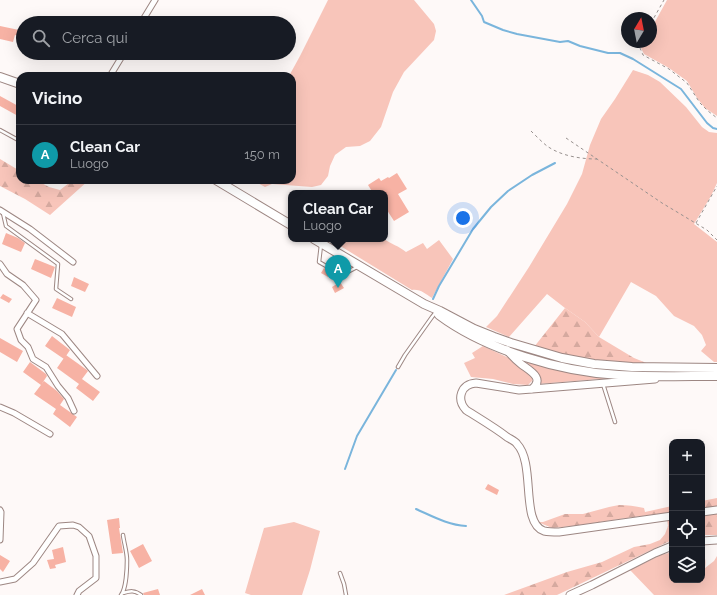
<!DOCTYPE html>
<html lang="it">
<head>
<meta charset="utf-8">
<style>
	body { margin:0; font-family:Raleway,sans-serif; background:#242831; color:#f1f3f6 }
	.controls { position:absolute; right:12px; bottom:12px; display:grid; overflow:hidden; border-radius:8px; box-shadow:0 4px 16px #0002 }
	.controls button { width:36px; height:36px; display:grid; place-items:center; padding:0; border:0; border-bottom:1px solid #363941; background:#171b24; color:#f1f3f6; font:20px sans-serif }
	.compass { position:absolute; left:621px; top:12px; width:36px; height:36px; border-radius:50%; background:#171b24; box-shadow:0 4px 16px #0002; rotate:10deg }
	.you { position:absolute; left:463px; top:218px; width:14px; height:14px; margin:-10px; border:3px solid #fff; border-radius:50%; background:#1a73e8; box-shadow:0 0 0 6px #1a73e833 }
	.badge { display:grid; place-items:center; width:26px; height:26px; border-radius:50%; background:#7c3aed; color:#fff; font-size:13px; font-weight:700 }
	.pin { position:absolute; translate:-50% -33px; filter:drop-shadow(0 1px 2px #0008) }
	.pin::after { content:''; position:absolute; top:21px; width:14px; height:12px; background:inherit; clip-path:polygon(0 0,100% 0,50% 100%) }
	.popup { position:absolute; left:288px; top:190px; width:100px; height:52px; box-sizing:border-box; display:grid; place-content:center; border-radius:8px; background:#171b24; filter:drop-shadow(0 1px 3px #0005); font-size:13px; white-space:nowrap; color:#9ea1a6 }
	.popup b { font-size:15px; color:#f1f3f6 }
	.popup::after { content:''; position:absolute; left:50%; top:100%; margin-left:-8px; border:8px solid transparent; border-top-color:#171b24 }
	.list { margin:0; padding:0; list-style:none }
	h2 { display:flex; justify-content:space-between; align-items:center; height:52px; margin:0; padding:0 16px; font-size:17px }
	h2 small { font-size:13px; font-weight:400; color:#9ea1a6 }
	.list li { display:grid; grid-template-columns:26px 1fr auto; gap:12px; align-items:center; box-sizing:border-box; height:60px; padding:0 16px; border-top:1px solid #363941 }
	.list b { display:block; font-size:15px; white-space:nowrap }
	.list p { margin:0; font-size:13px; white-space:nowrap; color:#9ea1a6 }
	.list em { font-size:13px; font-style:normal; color:#9ea1a6 }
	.icon { flex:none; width:22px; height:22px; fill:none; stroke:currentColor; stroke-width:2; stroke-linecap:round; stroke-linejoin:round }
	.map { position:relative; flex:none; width:717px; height:595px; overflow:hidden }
	.search { position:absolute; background:#171b24; box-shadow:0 4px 16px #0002; left:16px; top:16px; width:280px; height:44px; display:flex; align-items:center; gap:10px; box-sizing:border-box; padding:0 14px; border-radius:22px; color:#9ea1a6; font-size:15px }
	.panel { position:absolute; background:#171b24; box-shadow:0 4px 16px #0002; left:16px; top:72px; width:280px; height:112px; border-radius:12px }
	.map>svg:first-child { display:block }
	.green { fill:#f8c5ba }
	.forest { fill:url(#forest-firs) }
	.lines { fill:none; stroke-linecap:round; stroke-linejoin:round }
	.stream { stroke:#7ab5dc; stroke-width:2 }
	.building { fill:#f7b2a4 }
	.lane-casing { stroke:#9d8783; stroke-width:4.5 }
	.street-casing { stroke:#9d8783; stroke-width:7 }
	.secondary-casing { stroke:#9d8783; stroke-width:9 }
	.primary-casing { stroke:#9d8783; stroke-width:10 }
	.path { stroke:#98918f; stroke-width:1; stroke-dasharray:3 3; stroke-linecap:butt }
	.lane { stroke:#fff; stroke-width:2.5 }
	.street { stroke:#fff; stroke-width:5 }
	.secondary { stroke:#fff; stroke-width:7 }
	.primary { stroke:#fff; stroke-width:8 }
</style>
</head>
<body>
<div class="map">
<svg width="717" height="595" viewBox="0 0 717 595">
	<defs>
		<pattern id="forest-firs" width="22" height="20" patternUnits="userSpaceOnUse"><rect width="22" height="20" fill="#f8c5ba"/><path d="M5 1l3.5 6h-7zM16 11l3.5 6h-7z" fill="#d5a99f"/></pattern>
	</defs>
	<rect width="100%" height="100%" fill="#fef9f8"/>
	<path class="green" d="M328,0h86l20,24 2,7 -2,9 -30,32 -11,20 -12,35 -11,14 -10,5 -14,1 -11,8 -5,11 -2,10 -7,9 -9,2 -40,-3 -7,3 -13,-7h40v-104h-3l11,-20z
		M667,0h50v116l-12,-8 -8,-10 -10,-17 -18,-13 -25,-14 -3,-6 3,-6h7v-13z
		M633,70l15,5 12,7 26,25 16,20 7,5 8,1v50l-6,13 -17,28 23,18v120h-3l-13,-11 5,-6 -4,-10 -8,-9 -20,-10 -18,-20 -25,-14 -32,55 -14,-15 -20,-14 -18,-14 -38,43 -23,-10 11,-11 32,-49 38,-63 15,-30 8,-29 11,-26 14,-20z
		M329,239h55c7,5 15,7 22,13l17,-9 4,6 12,-9 14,19 -21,39c-7,-4 -11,-9 -20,-8z
		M506,343l128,26 -9,4 -23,-3 -47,-7 -44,-13z
		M483,346l30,14 20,17 -1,4 -4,4 -15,-1 -20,-5 -22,-2 -7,-14 11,-5 -3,-5z
		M519,358l93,19v1l-74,6c0,-3 1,-7 0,-10 -3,-7 -13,-12 -19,-16z
		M294,522l26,9 -10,39 -8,25h-51l-6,-2 19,-65z
		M672,552v28h30v-27c4,5 4,9 3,15l9,-7 3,-5v39h-63l-24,-25 31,-15z"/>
	<path class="forest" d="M0,159l20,12v9h16l13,7 11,3 9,-7 2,-3h18l-39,35 -25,-16 -25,-13z
		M565,308l20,14 14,15 35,21 15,6 -49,-3 -32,-5 -34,-9z
		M717,498v9l-15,1v-7z
		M619,505c8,0 16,1 25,3l1,4 27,-6v6l-52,7 -47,7 -21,2 -14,-6h5l22,-8h18l26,-7z
		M717,512v23h-15v-21z
		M672,518v22l-115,55h-53l63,-23 35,-10 32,-15 16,-3 10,-4 5,-6 3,-8 -1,-7z"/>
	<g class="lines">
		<path class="stream" d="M471,0l11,16 2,6 19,8 14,4 43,8 8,-1 12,5 28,7h12l13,6 48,30 26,34 6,5 4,1
			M433,299l6,-13 34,-57 18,-22 17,-16 24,-16 23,-12
			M345,469l12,-33 39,-66
			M416,509c16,7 32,16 50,17"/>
	</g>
	<path class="building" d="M0,26l19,4 -1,6 -3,-1 -2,7 -13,-3z
		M0,96l20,11v7l-2,2 -18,-10z
		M397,173l10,16 -9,5 11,18 -15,9 -9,-14v-14h-12l-5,-8 11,-7 2,3 7,-4 1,1z
		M6,233l12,5 7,5 -4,9 -19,-8z
		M331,258l7,4 -4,5 -7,-4z
		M35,259l20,8 -4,11 -20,-9z
		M324,268l7,4 -3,5 -7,-4z
		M74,277l15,7 -4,8 -14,-6z
		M340,282l4,6 -9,5 -3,-6z
		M3,294l9,5 -3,4 -9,-5z
		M57,298l19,9 -4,10 -20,-9z
		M52,336l18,14 -6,9 -19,-13z
		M0,338l23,13 -6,11 -17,-10z
		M66,355l21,15 1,1 -6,8 18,13 -7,9 -17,-13 3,-4 -22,-16z
		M30,362l16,12 1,2 -6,9 -18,-13z
		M44,381l13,10 7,8 -4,6 17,12 -7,10 -17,-13 3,-5 -22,-15z
		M488,484l11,6 -2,5 -12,-6z
		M119,518l1,10h-1l4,25 -11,1 -5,-34z
		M143,544l9,17 -13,7 -9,-17z
		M63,547l3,15 -11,3 1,3 -6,1 -3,-9 7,-1 -2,-9z
		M0,555l10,6 -7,11 -3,-3z
		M158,589l2,6h-16l-1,-2z
		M202,589l3,6h-15z"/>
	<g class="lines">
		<defs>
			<path id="lane" d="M0,130l20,11
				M3,213l3,13 52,38 -2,25 15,10
				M321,245l-2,17 23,13 15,-8
				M398,367l7,-12 27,-38 4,-5
				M603,384l12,38
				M340,573l4,11 2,11
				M123,593c7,-2 12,-3 18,2
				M121,595c5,-6 6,-26 6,-35 0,-8 -3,-17 -4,-25"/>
			<path id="street" d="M141,23l14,-23
				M110,76l14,-23
				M0,210l30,19 43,33
				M0,264l7,10 16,11 13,15 -19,29 4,11 7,7 5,12 13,8 12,19 10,12 6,13
				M27,313l35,21 35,42
				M0,407l14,6 36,21
				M0,510l1,2 -1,28
				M0,582l15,-3 18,-16 26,-37 14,-1 6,2 10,9 7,20v22l-17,13 -2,4"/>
			<path id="secondary" d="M507,350c5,6 9,10 14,14 9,7 24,14 11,25
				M655,379l-123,10 -13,1 -43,-7c-15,1 -20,16 -10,27 14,9 28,17 41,27 3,2 8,4 10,7 19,20 3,79 27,87 5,1 10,1 15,1l113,-16
				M702,512l15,-2
				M702,541l15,-1
				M570,595l22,-10 63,-32 17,-7"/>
			<path id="primary" d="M0,77l20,7
				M216,180l75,45
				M314,239l110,65 16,7 34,18 20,8 17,6 51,15 32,6 38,3 85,1
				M439,315c47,35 122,57 180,60 33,2 66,1 98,1"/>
		</defs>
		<use href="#lane" class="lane-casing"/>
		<use href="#street" class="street-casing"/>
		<use href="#secondary" class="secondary-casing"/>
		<use href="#primary" class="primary-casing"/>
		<path class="path" d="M651,23l13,-23
			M642,42l-2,6 3,7 26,14 18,14 13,20 8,8 9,7
			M531,131c4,4 12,12 16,15 14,10 34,13 50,13
			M566,138l96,65 45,27 10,10
			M696,223l21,-37"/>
		<use href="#lane" class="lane"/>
		<use href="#street" class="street"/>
		<use href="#secondary" class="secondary"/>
		<use href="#primary" class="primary"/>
	</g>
</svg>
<div class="controls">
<button>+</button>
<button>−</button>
<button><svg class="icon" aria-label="locate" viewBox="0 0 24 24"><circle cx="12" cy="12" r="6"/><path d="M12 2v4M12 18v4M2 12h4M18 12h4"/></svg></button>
<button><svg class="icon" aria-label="layers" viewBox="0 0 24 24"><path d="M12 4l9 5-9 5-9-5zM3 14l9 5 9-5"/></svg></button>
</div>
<svg class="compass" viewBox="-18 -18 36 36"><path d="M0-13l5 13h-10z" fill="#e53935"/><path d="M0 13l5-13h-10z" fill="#9ea1a6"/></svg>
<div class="you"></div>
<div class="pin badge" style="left:338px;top:288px;background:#0f9aa8">A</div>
<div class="popup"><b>Clean Car</b>Luogo</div>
<div class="search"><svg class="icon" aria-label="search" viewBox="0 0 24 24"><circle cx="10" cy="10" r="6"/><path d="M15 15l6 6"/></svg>Cerca qui</div>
<section class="panel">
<h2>Vicino<small></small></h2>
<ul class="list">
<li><span class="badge" style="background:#0f9aa8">A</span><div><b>Clean Car</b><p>Luogo</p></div><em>150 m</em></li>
</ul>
</section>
</div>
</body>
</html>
